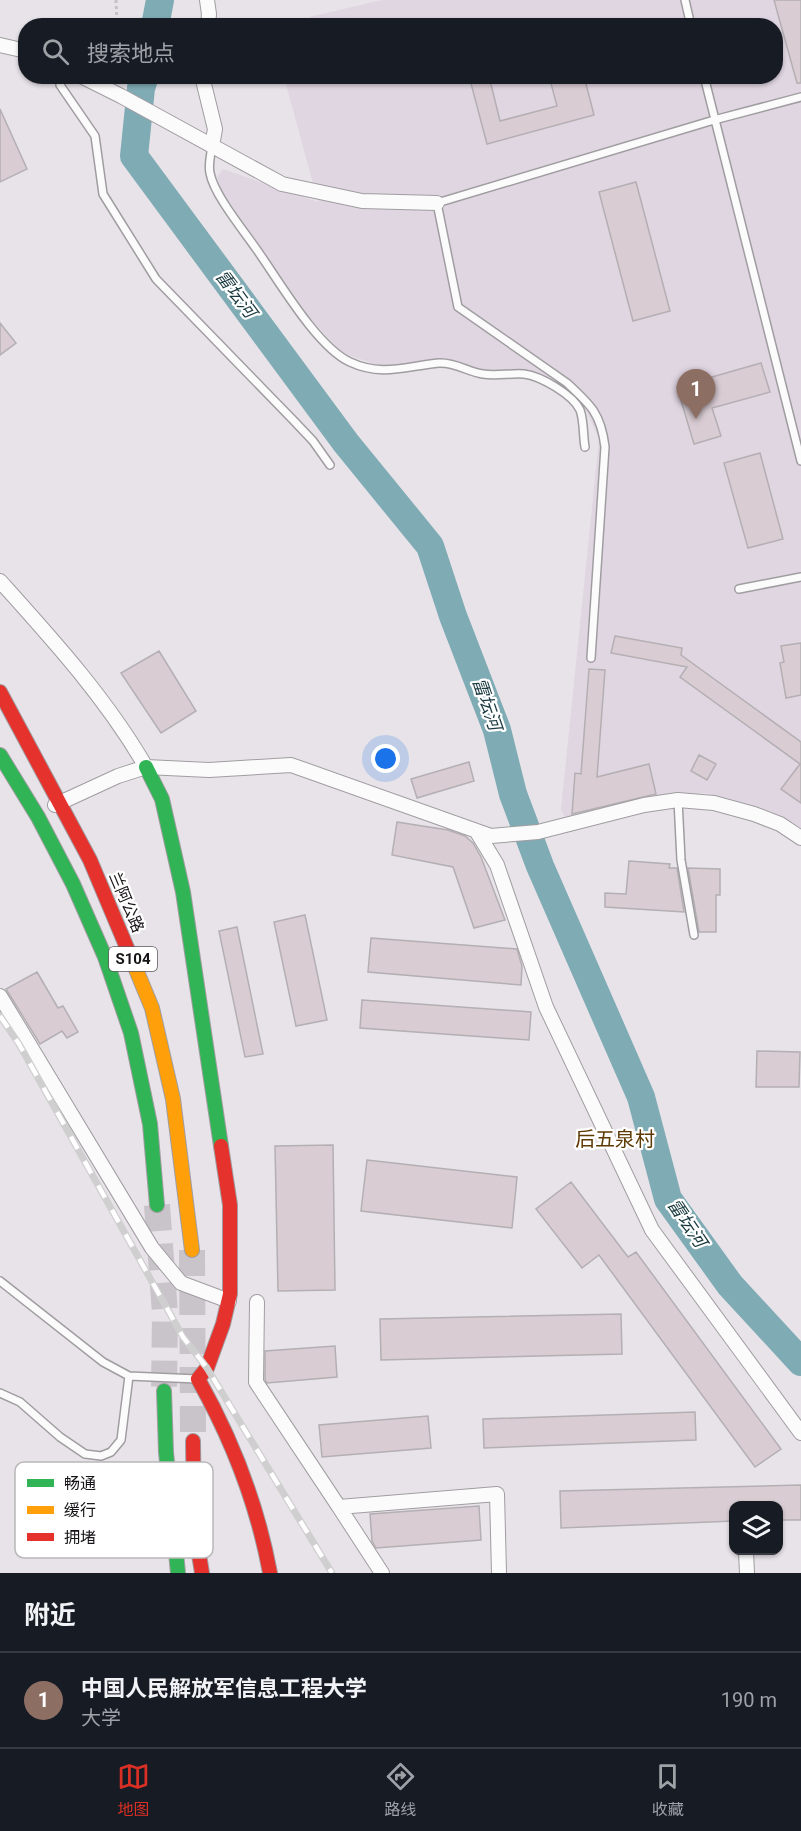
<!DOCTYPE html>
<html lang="zh">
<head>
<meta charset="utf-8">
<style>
	body { margin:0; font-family:Roboto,"Noto Sans SC",sans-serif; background:#242831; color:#f1f3f6 }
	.controls { position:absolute; right:18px; bottom:18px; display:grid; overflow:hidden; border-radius:12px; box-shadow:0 2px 4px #0004 }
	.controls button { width:54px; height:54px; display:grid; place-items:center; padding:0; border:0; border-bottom:2px solid #363941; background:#171b24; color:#f1f3f6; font:30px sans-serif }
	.you { position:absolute; left:386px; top:759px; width:21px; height:21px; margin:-15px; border:4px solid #fff; border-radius:50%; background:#1a73e8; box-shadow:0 0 0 9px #1a73e833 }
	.badge { display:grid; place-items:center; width:39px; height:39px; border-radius:50%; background:#d93025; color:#fff; font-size:20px; font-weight:700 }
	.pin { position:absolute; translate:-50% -50px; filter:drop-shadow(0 2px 3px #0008) }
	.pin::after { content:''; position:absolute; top:32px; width:21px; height:18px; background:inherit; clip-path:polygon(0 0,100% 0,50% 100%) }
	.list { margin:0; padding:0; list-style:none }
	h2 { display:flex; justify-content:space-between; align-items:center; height:78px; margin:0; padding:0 24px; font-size:26px }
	h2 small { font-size:20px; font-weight:400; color:#9ea1a6 }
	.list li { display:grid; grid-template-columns:39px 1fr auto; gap:18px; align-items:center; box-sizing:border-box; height:96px; padding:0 24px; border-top:2px solid #363941 }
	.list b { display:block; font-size:22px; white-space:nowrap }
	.list p { margin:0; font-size:20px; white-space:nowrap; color:#9ea1a6 }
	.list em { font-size:20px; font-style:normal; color:#9ea1a6 }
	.icon { flex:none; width:33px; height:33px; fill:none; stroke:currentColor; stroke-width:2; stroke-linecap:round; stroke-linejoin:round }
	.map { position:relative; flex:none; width:801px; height:1573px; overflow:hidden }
	.search { position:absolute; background:#171b24; box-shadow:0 2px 4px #0004; left:18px; right:18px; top:18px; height:66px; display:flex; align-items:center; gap:15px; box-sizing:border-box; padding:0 21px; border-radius:24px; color:#9ea1a6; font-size:22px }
	.sheet { height:174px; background:#171b24 }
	nav { display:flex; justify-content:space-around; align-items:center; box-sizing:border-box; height:84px; border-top:2px solid #363941; background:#171b24; font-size:16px; color:#9ea1a6 }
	nav a { display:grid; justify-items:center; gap:3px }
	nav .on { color:#d93025 }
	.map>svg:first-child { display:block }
	.built { fill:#e0d6e2 }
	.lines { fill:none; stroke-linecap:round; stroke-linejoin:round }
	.river { stroke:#7fabb5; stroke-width:28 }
	.building { fill:#d9ccd3; stroke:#b3afb2; stroke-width:1.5 }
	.highway-tunnel { stroke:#c9c4ca; stroke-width:26; stroke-dasharray:26 13; stroke-linecap:butt }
	.lane-casing { stroke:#a09da1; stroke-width:10 }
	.street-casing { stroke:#a09da1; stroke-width:16 }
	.fast-casing { stroke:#a09da1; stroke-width:16 }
	.slow-casing { stroke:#a09da1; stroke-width:16 }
	.jam-casing { stroke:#a09da1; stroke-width:16 }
	.path { stroke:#c4c2c4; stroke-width:3; stroke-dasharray:3 3; stroke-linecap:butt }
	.lane { stroke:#fcfbfc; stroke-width:7 }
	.street { stroke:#fcfbfc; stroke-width:14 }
	.fast { stroke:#30b455; stroke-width:14 }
	.slow { stroke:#ff9f0a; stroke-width:14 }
	.jam { stroke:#e5322d; stroke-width:14 }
	.rail-casing { stroke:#d0cfd0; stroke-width:7 }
	.rail { stroke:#fff; stroke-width:4.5; stroke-dasharray:14; stroke-linecap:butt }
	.labels { text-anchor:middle; stroke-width:4.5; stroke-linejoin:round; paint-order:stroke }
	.shield { fill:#fff; stroke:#5d5a5d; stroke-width:1.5 }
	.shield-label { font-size:15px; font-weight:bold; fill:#171417 }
	.street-label { font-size:16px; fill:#171417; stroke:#fff }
	.water-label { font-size:18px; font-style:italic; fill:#1a3a40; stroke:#fff }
	.quarter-label { font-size:20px; fill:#5d3a03; stroke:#fff }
	.key { fill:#fff; stroke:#b9b8b9; stroke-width:1.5 }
	.key-label { font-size:16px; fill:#171417 }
</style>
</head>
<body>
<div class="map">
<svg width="801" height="1573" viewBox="0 0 801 1573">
	<rect width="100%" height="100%" fill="#e8e3e9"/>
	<path class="built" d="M382,0h419v831l-50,-26 -45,-12 -47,4 -91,21 -4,-2 -3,-7 38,-370 -13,-29 -20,-19 -33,-19h-51l-25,-10 -17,-2 -34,6h-26l-35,-12 -10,-8 -24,-27 -88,-125 -6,-17 6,-8 95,33 -34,-125 492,-1v-50h-465l-2,-9z"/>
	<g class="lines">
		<path class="river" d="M155,26l5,-26
			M145,76l-4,12 -7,68 212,287 84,103 23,70 44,114 16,64 27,72 101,231 27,102 62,86 71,77"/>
	</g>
	<path class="building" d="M774,0h27v83h-4z
		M469,76h20l11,45 57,-15 -8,-30h35l10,39 -107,29z
		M0,109l27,60 -27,13z
		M636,182l34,129 -37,10 -34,-129z
		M0,323l16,20 -16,12z
		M761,363l9,29 -58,16 9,28 -27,8 -17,-57z
		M760,453l23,86 -35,9 -24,-85z
		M615,636l67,12 -1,7 120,87v61l-20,-14 19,-25 -120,-87 7,-10 -76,-14z
		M801,643v52l-15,3 -6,-35 4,-1 -3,-16z
		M159,651l37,60 -35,22 -40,-60z
		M589,669l16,1 -8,107 52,-13 7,30 -84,20 3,-41 6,1z
		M699,755l17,9 -9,16 -16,-9z
		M469,762l5,19 -57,17 -6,-19z
		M397,822l51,8 17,6 8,7 8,14 24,63 -31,8 -21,-61 -61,-12z
		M629,861l41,3 -1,4h8l7,44 -79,-5v-14l21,1z
		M688,868l32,1v26h-4v37h-17z
		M305,915l22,105 -31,6 -22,-104z
		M237,927l26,127 -18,3 -26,-126z
		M371,938l146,11 5,17 -1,19 -153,-13z
		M37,972l21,36 5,-2 15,26 -11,6 -5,-7 -22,13 -34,-55z
		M362,1000l169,12 -2,28 -169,-12z
		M757,1051l43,1 -1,35h-43z
		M333,1145l2,145 -57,1 -3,-145z
		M367,1160l150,17 -5,51 -151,-17z
		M571,1182l57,75 8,-5 145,197 -26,18 -156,-212 -17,13 -46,-59z
		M621,1314l1,40 -241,6 -1,-41z
		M335,1346l2,31 -70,6 -2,-4v-28z
		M695,1412l1,28 -212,8 -1,-29z
		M428,1416l3,32 -109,9 -3,-32z
		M801,1485v35h-23v-14h-44v15l-173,7 -1,-37z
		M479,1506l2,34 -105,8 -4,-7 -2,-27z"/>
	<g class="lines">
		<path class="highway-tunnel" d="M157,1205l8,108 -1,78
			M192,1250l1,191"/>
		<defs>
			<path id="lane" d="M685,0l6,26
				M63,76l-3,9 35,51 8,58 53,85 139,143 18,19 17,24
				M704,76l97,385
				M212,146c-1,8 -4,19 -2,27 4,22 34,58 47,77 22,31 60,97 93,112 32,15 56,4 89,1 16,-1 29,9 44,11 13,2 28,-1 41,0 17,2 49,21 56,36 4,10 3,26 5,37
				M739,589l62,-12
				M591,658l14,-211c-4,-33 -14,-42 -38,-64l-109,-76 -21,-104 277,-83 87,-23
				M678,800l3,60 13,75
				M0,1281l103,81 26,14 68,3
				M0,1393l20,9 40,35 25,17 16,2 10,-4 10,-12 8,-64"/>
			<path id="street" d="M207,0l2,14 -1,12
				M0,45l26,6
				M81,76l40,20 161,88 80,17 75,2
				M202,76l13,53 -3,17
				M0,581c53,59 106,117 146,186
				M55,805l63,-29 28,-9 63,3 82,-5 200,71 47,-4 106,-27 34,-5 36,3 40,11 26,10 21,14
				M477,832l20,33 49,142 106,223 149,203
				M0,996l152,252 29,35 48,18
				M257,1302l-1,80 83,125 158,-13 2,79
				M339,1507l43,66
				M746,1552l1,21"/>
			<path id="fast" d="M0,755l38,62 35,67 32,73 26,76 19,91 7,81
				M146,767l16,32 21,93 38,254
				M164,1391l2,61 12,121"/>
			<path id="slow" d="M130,955l22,53 21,91 19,151"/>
			<path id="jam" d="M0,692l90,168 40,95
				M221,1146l9,59v89l-7,30 -16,44 -9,11c35,62 59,124 72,194
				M193,1441l1,83 8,49"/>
		</defs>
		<use href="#lane" class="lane-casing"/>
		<use href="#street" class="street-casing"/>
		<use href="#fast" class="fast-casing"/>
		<use href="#slow" class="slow-casing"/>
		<use href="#jam" class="jam-casing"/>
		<path class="path" d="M116,0l1,26"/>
		<use href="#lane" class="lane"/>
		<use href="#street" class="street"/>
		<use href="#fast" class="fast"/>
		<use href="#slow" class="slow"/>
		<use href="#jam" class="jam"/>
		<defs>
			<path id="rail" d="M0,1016l19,28 164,293 24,31 125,205"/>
		</defs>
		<use href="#rail" class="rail-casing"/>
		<use href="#rail" class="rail"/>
	</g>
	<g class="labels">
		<rect class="shield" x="109" y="947" width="48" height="24" rx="4.5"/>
		<g class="shield-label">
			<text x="133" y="964">S104</text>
		</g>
		<g class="street-label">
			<text transform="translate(127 902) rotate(67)" y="6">兰阿公路</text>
		</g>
		<g class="water-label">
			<text transform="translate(236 294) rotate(53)" y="6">雷坛河</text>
			<text transform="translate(487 704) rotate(71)" y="6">雷坛河</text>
			<text transform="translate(687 1223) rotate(56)" y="6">雷坛河</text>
		</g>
		<g class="quarter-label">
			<text x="615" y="1146">后五泉村</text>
		</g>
	</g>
	<rect x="15" y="1462" width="198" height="96" rx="9" class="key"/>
	<rect x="27" y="1479" width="27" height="8" fill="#30b455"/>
	<rect x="27" y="1506" width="27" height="8" fill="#ff9f0a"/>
	<rect x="27" y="1533" width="27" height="8" fill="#e5322d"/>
	<g class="key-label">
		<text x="64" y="1489">畅通</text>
		<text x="64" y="1516">缓行</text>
		<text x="64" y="1543">拥堵</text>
	</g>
</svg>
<div class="controls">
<button><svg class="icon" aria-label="layers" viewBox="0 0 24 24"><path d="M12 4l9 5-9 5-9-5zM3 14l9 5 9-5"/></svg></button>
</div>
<div class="you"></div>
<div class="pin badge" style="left:696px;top:419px;background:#8d6e63">1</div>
<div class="search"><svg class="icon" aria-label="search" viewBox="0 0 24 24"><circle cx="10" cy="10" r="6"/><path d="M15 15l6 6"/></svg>搜索地点</div>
</div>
<section class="sheet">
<h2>附近<small></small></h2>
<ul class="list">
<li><span class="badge" style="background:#8d6e63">1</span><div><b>中国人民解放军信息工程大学</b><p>大学</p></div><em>190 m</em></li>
</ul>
</section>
<nav>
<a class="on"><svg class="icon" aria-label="map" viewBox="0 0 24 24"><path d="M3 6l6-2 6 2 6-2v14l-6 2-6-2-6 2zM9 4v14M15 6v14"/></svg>地图</a>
<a><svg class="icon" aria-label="directions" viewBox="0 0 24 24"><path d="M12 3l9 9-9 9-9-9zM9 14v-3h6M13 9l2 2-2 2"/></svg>路线</a>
<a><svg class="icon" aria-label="saved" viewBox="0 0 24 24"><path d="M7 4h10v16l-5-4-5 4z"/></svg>收藏</a>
</nav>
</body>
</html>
